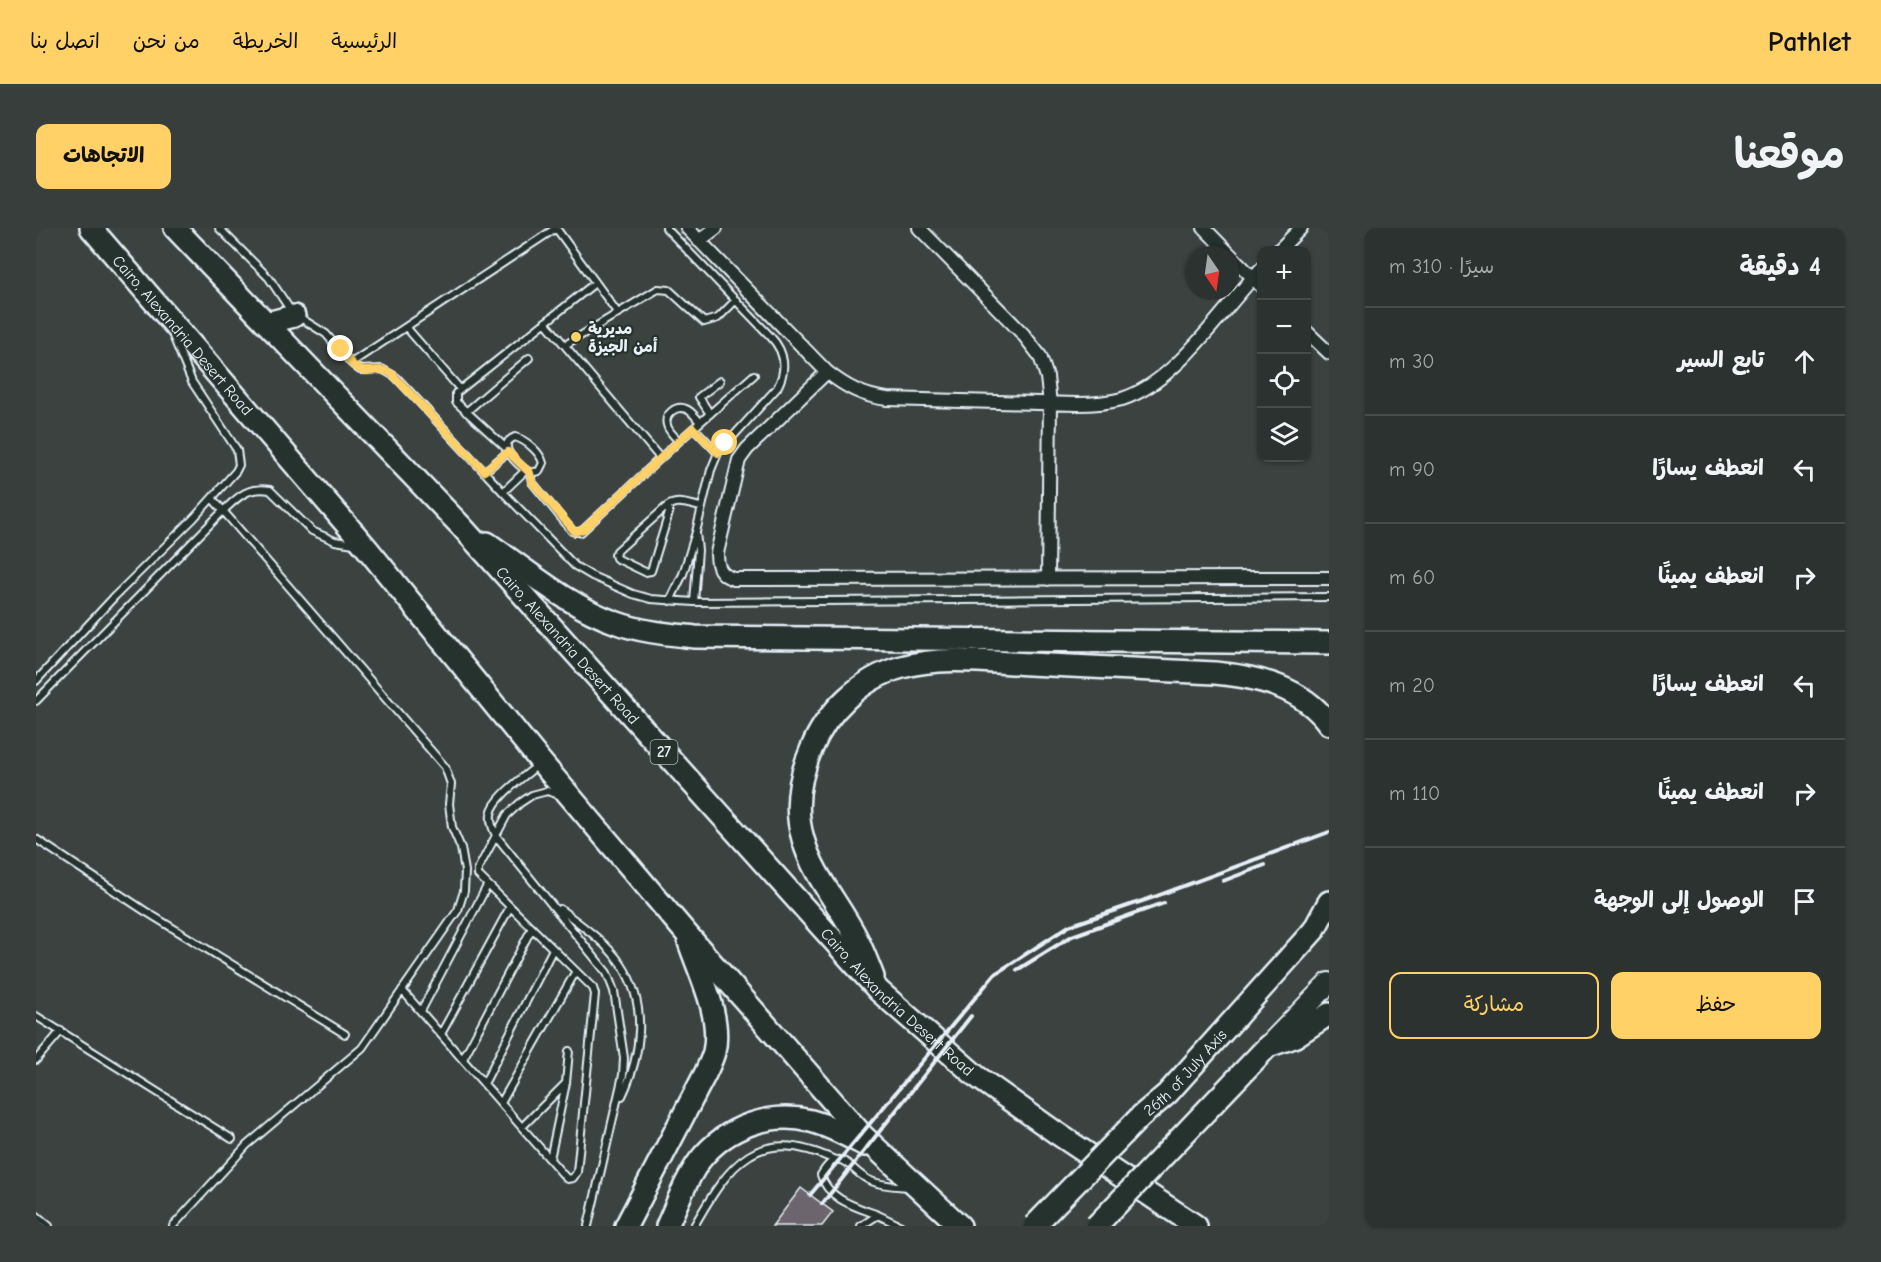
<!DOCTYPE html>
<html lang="ar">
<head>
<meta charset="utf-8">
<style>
	body { margin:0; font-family:"Comic Neue","Playpen Sans Arabic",sans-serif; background:#383e3c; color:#f1f3f6; direction:rtl }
	.controls { position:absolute; right:18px; top:18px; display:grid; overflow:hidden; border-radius:12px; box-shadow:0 2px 4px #0004 }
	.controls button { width:54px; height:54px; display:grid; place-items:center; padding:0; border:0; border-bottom:2px solid #484d4c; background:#2c3230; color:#f1f3f6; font:30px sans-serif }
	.compass { position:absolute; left:1149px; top:18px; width:54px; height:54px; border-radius:50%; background:#2c3230; box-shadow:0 2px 4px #0004; rotate:167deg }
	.stop { position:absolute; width:18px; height:18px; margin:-14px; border:4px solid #ffd166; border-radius:50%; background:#fff }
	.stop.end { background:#ffd166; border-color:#fff; box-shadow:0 2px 6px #0008 }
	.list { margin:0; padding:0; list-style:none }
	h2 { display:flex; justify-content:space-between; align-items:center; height:78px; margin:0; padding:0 24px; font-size:26px }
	h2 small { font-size:20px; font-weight:400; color:#a6aaab }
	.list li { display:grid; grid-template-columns:39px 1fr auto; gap:18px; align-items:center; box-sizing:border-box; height:108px; padding:0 24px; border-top:2px solid #484d4c }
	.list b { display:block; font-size:22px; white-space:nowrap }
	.list em { font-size:20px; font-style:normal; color:#a6aaab }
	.actions { display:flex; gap:12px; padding:18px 24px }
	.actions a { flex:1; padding:14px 0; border:2px solid #ffd166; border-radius:12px; text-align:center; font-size:21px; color:#ffd166 }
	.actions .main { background:#ffd166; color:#111 }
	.icon { flex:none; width:33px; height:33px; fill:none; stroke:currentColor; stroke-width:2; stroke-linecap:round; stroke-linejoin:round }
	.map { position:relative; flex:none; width:1293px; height:998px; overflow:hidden; direction:ltr; border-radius:12px }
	header { display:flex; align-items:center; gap:36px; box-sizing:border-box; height:84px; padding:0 30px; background:#ffd166; color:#111 }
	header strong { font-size:28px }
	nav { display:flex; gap:33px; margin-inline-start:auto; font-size:21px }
	.intro { display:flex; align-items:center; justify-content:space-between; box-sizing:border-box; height:144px; padding:0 36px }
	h1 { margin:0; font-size:42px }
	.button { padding:15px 27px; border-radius:12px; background:#ffd166; color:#111; font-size:21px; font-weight:700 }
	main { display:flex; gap:36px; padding:0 36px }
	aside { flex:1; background:#2c3230; border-radius:12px; box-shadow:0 2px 4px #0004 }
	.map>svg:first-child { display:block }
	.building { fill:#6d656d; stroke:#e8f1f8; stroke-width:1.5 }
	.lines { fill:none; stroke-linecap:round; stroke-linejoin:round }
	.service-casing { stroke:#e8f1f8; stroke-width:10 }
	.minor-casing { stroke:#e8f1f8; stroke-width:16 }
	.trunk-casing { stroke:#e8f1f8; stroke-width:24 }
	.motorway-casing { stroke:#e8f1f8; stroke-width:26 }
	.service { stroke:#26332d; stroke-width:6 }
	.minor { stroke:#26332d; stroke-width:12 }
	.trunk { stroke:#26332d; stroke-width:20 }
	.motorway { stroke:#26332d; stroke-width:21 }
	.rail { stroke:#e8f1f8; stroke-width:4 }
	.motorway-bridge-casing { stroke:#e8f1f8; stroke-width:26; stroke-linecap:butt }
	.motorway-bridge { stroke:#26332d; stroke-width:21 }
	.route { stroke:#ffd166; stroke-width:8 }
	.poi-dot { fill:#ffd166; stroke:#26332d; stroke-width:2 }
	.labels { text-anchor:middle; stroke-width:4.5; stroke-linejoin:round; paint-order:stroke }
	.shield { fill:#26332d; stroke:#aeb8bb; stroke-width:1.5 }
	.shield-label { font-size:15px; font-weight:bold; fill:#e8f1f8 }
	.poi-label { font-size:16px; font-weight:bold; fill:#e8f1f8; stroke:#26332d; text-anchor:start }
	.street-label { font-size:16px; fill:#e8f1f8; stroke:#26332d }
</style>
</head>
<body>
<header>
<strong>Pathlet</strong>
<nav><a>الرئيسية</a><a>الخريطة</a><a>من نحن</a><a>اتصل بنا</a></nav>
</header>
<div class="intro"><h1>موقعنا</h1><a class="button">الاتجاهات</a></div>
<main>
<aside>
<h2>4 دقيقة<small>سيرًا · 310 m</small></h2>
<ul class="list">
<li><svg class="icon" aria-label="ahead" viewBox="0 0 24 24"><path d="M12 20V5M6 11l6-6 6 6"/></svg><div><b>تابع السير</b></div><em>30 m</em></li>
<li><svg class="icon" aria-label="left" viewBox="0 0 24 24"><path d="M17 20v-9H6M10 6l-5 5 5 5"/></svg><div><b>انعطف يسارًا</b></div><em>90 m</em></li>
<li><svg class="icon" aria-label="right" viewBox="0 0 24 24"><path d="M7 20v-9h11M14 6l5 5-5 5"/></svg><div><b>انعطف يمينًا</b></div><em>60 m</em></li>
<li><svg class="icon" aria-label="left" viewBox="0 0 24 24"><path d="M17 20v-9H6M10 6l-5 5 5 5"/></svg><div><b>انعطف يسارًا</b></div><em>20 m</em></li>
<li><svg class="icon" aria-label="right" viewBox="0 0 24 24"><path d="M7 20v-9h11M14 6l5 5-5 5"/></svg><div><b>انعطف يمينًا</b></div><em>110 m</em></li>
<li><svg class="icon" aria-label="arrive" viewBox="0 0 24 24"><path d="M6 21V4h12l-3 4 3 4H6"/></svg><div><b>الوصول إلى الوجهة</b></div></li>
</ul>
<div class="actions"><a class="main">حفظ</a><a>مشاركة</a></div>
</aside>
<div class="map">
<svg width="1293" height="998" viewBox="0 0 1293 998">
	<rect width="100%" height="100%" fill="#3b4240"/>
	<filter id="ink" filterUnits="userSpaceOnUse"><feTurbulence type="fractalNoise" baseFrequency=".0167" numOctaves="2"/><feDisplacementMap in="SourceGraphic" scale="12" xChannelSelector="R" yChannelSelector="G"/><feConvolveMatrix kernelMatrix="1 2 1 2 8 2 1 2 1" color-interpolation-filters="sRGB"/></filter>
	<g filter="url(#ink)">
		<path class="building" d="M765,960l32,24 -11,14h-50z"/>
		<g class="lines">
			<defs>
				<path id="service" d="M183,0l50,50 22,33
					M520,0l61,84
					M630,0l105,109c14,15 16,33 6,51l-59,65 -7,17 -15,62 -13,42 -13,27
					M263,89l27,17 25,29 9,7 22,-1 14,8 107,115 72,74 17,10 41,18 18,5 43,3 635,-5
					M509,94l115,136
					M370,99l54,62
					M529,117l93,-56 11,1 35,32 14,-4 18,-18
					M315,135l205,-135
					M430,184l63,-54
					M674,186l-11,-17 21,-16
					M658,200l24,25
					M479,209c11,3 25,15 28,26l-4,8 -9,2c-11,-7 -36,-28 -15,-36z
					M643,213c-5,-5 -11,-10 -12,-16 -3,-11 9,-20 19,-16 6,2 10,9 14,13
					M470,220l-50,-46v-9l139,-110
					M448,244l24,-20
					M494,245l2,9 40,49 3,1h6l98,-91 75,-66
					M467,264l23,-22
					M629,280l4,2v3l-18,58 -6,1 -29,-14 -1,-3 2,-4 48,-43c11,-10 24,-3 36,-1
					M658,374l4,-52 -2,-17
					M0,453l79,-85 79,-78 42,-47 3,-6 -2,-15 -45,-68 -19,-46
					M0,473l188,-191c14,-13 24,-24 46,-20l42,41 23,10 19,3
					M502,537c-13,11 -44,32 -47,49 -1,8 2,16 6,23l110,136 7,18 10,67 -1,17 -35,151
					M0,611l109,72 200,123
					M524,681c21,16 46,33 61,55 27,40 21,90 1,132
					M366,762l165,189 6,-1 4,-6 18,-178 -2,-6 -115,-113v-6l29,-54 13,-12 12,-8 15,-4 12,4
					M385,783l66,-125
					M0,788l196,123
					M405,806l69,-127
					M427,831l69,-131
					M0,832l25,-29
					M448,856l69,-135
					M465,875l75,-132
					M486,899l44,-44
					M514,931l16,-76 3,-32
					M0,987l13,11
					M842,987c-21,-8 -50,-15 -57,-40 20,-34 29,-2 50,6 12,5 25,5 38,6
					M137,998l74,-81 115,-97 96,-138 6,-19 1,-20 -4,-23 -9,-21 -3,-23 2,-20 -6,-17 -233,-269
					M658,998c36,-63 63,-102 141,-66
					M825,998l17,-11 23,11"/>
				<path id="minor" d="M651,0l140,144c19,15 36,24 60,27l190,5c15,0 30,-1 45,-5 55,-17 100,-90 140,-131
					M883,0l104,106 17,22 7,21 3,27 -2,175
					M1168,0l58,59
					M663,13l17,-13
					M1243,22l22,-22
					M1270,103l23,22
					M791,144l-80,77 -8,11 -22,93c0,14 3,22 17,26l595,-1"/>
				<path id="trunk" d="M1232,818l61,-63"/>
				<g id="motorway">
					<path id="s1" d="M55,0l274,318 176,216 145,171 177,203 97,90"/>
					<path id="s2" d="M139,0l287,299 417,464 97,85 79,56 141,94"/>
					<path d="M231,95l27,-7"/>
					<path d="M451,315c41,28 83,64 130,80 25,9 51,11 78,14l634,6"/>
					<path d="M837,749c-5,-13 -10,-26 -16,-38 -17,-34 -44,-63 -54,-100 -9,-30 -4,-61 8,-89 15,-38 50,-72 91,-83 40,-11 85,-5 127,-3 62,3 124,6 186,9 43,4 87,14 114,51"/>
					<path id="s3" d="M1105,888l26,-22 147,-164 15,-28"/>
					<path d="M1129,926l103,-108 26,-9 35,-23"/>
					<path d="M590,998l79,-152c3,-7 7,-14 9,-22 8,-36 -14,-77 -25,-110"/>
					<path d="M631,998c10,-22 19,-47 33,-66 26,-33 70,-49 111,-39 19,5 37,15 54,24"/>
				</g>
			</defs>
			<use href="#service" class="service-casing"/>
			<use href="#minor" class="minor-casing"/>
			<use href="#trunk" class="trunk-casing"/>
			<use href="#motorway" class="motorway-casing"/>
			<use href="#service" class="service"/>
			<use href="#minor" class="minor"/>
			<use href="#trunk" class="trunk"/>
			<use href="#motorway" class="motorway"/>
			<path class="rail" d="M1187,653l42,-16
				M981,742l55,-34 92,-33
				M774,967l185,-221 74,-48 85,-29 175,-65
				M786,976l149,-188"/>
			<defs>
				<path id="motorway-bridge" d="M998,998l107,-110
					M1060,998l69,-72"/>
			</defs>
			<use href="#motorway-bridge" class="motorway-bridge-casing"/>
			<use href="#motorway-bridge" class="motorway-bridge"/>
		</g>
	</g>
	<g class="lines" filter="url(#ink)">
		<path class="route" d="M305,121c6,9 14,23 26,22 10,-1 16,-3 25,3l92,97 24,-19 22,21 2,9 43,50 9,-3 109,-101 25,25 7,-10"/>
	</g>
	<circle class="poi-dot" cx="540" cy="109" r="6"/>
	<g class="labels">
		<rect class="shield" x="614.5" y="512" width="27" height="24" rx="4.5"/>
		<g class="shield-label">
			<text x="628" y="529">27</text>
		</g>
		<g class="poi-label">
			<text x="552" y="106">مديرية<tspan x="552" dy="18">أمن الجيزة</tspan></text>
		</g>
		<g class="street-label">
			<text dy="6" stroke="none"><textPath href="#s1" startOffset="141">Cairo, Alexandria Desert Road</textPath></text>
			<text dy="6" stroke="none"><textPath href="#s2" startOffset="573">Cairo, Alexandria Desert Road</textPath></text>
			<text dy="6" stroke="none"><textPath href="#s2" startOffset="1059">Cairo, Alexandria Desert Road</textPath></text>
			<text dy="6" stroke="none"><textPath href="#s3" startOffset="62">26th of July Axis</textPath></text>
		</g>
	</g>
</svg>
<div class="controls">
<button>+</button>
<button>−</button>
<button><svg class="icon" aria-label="locate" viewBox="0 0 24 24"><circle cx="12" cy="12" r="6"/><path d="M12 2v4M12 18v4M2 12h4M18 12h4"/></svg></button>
<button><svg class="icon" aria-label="layers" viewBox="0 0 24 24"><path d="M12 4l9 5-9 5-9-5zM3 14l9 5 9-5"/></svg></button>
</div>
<svg class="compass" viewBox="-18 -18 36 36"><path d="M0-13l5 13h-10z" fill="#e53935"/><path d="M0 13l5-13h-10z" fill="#a6aaab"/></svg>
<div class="stop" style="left:689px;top:215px"></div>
<div class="stop end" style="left:305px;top:121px"></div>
</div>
</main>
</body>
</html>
